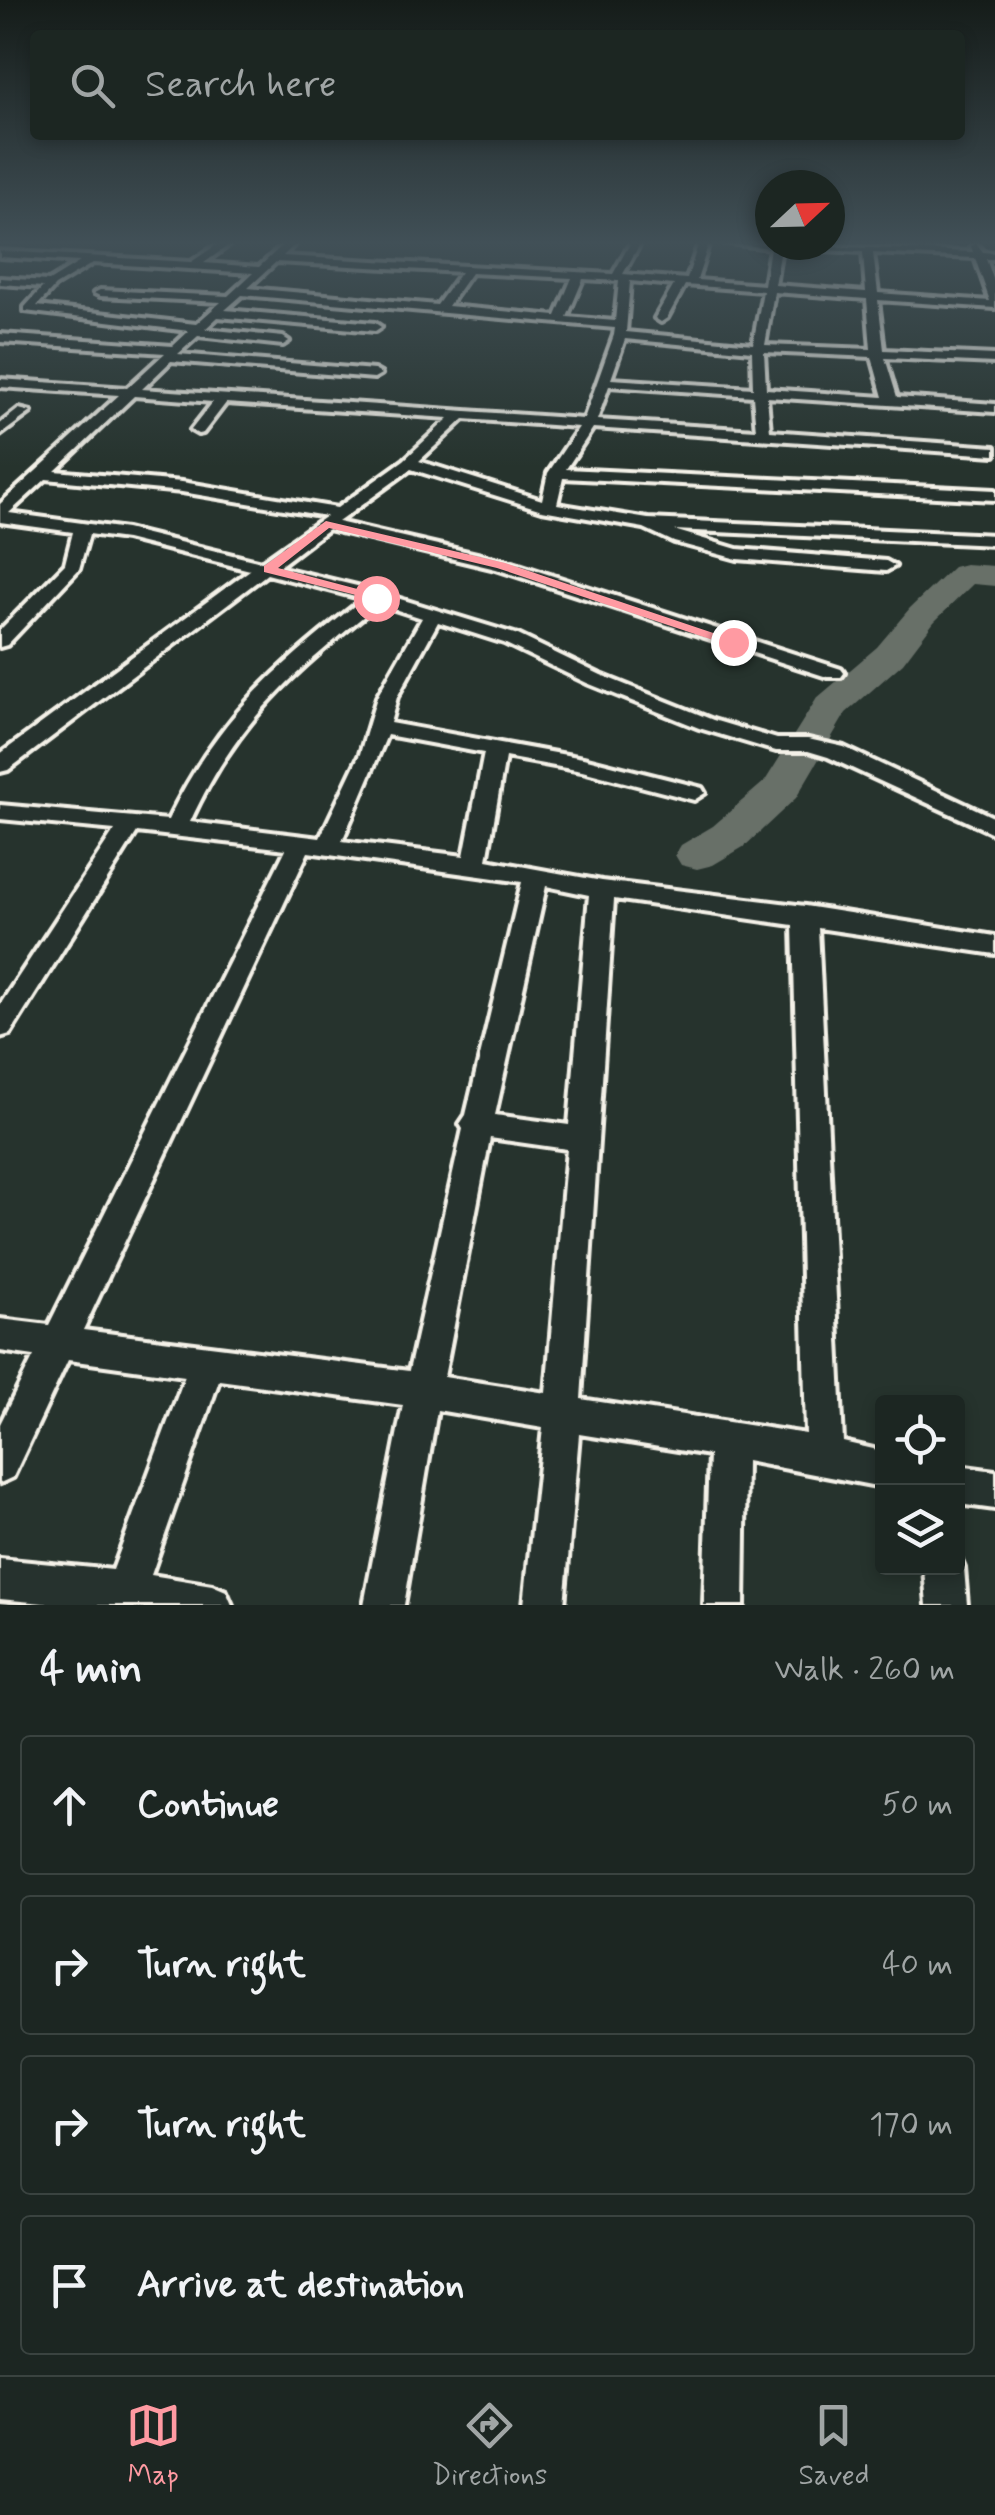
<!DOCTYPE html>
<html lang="en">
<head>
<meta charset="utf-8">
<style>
	body { margin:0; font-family:Mynerve,sans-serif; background:#29322f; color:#f1f3f6 }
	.controls { position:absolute; right:30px; bottom:30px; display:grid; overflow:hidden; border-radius:10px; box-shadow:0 5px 15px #0003 }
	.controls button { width:90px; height:90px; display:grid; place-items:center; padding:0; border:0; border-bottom:2px solid #3a4340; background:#1c2622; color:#f1f3f6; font:50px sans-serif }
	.compass { position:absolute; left:755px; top:170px; width:90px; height:90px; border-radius:50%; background:#1c2622; box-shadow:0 5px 15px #0003; rotate:68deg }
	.stop { position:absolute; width:30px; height:30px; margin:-22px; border:8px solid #ff9aa2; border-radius:50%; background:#fff }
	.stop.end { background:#ff9aa2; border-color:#fff; box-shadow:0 2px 10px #0008 }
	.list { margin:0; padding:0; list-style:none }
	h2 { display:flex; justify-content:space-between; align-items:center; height:130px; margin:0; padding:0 40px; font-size:42px }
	h2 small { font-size:32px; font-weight:400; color:#a0a5a5 }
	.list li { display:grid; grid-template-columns:65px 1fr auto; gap:30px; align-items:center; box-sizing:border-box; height:140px; margin:0 20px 20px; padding:0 20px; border:2px solid #3a4340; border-radius:10px }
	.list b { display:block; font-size:38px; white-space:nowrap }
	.list em { font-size:32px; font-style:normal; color:#a0a5a5 }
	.icon { flex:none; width:55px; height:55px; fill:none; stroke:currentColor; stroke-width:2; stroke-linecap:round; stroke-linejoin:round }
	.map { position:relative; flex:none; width:995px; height:1605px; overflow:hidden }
	.search { position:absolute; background:#1c2622; box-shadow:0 5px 15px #0003; left:30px; right:30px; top:30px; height:110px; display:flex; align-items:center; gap:25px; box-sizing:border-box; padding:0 35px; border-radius:10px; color:#a0a5a5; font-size:38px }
	.sheet { height:770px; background:#1c2622 }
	nav { display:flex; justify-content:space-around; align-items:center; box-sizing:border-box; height:140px; border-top:2px solid #3a4340; background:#1c2622; font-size:28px; color:#a0a5a5 }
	nav a { display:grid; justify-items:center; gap:5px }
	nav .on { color:#ff9aa2 }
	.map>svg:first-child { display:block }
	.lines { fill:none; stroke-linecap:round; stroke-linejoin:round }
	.river { fill:#676f68; fill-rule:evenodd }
	.minor-casing { stroke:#f4f1e8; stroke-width:8 }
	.minor { fill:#26332d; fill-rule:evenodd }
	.route { fill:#ff9aa2 }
</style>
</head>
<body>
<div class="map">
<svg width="995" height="1605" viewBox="0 0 995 1605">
	<rect width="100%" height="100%" fill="#26332d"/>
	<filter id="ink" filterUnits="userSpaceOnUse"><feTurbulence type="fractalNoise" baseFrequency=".01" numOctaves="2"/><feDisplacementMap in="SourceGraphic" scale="20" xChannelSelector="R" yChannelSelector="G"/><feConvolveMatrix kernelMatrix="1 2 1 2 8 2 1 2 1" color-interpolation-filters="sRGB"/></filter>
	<g filter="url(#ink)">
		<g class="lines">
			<path class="river" d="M965,564l30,2v20l-22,-2 -39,38 -31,41 -57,50 -50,85 -51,48 -32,19 -16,4 -16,-4 -6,-10 6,-10 32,-19 52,-45 52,-83 60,-51 33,-39 43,-41z"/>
			<defs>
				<path id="minor" d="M221,242h12l-29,21 55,4 27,-25h11l-14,14 330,18 18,-32h10l-18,32 64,5 12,-37h10l-12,38 67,5 6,-37 -49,-6 252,10 -2,-6 5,-3 7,9 12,1v6h-9l9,25v24l-117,-8 6,50 111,5v8l-110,-5 12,39 98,7v8l-228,-15 3,34 225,16v8l-402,-27 -27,41 429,21v10l-432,-22 -6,26 91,15 347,16v10l-321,-15 63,19 149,12 9,5 -9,5 -149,-12 -63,-17 -30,-14 -102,-18 -131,-41 -73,53 169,39 334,108 3,4 -3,4h-14l-331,-108 -168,-40 -50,38 83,20 157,48 83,40 112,45 64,19h31l36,8 151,71v16l-167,-77 -20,-6h-32l-77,-23 -112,-45 -83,-40 -66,-21 -41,75 -7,26 193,35 119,30 3,5 -11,7 -112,-29 -77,-14 -18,103 115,21 203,25 190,30v18l-177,-26 25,514 39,9v36l-136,-26 -2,144h-40l5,-150 -130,-21 -15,171h-40l19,-177 -106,-18 -33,195h-40l39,-200 -184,-25 -68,195 61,10 14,6 6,14h-168l-64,-6v-40l113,11 72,-194 -117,-16 -55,117 -13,6v-59l34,-68 -34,-5v-32l49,6 237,-476 -149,-17 -127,202 -10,3v-32l115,-175 -115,-11v-14l168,15c50,-103 107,-152 195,-221l-96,-25 -259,196 -8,2v-18l250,-184 -124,-31 -37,-5 -10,35 -72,76 -7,2v-17l65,-66 8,-32 -73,-10v-18l119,-109 -119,-8v-8l127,9 38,-35 -165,-11v-8l173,12 16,-15 -164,-20v-4l18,-20 -43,-3v-6l49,3 31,-19 -80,-5v-6l191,11zM781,248l82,4 3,40 -91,-7zM873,253l102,5 15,43 -112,-8zM276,262l185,10 -24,33 -189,-17zM93,263l160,10 -25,23 -128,-6 -6,3 6,3 121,6 -25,22 -159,-18 18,-20zM471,273l101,5 -16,38 -108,-10zM583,279l36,2 -4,40 -48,-4zM630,281l44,4 -19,33 6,4 6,-4 18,-33 78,6 -10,53 -127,-12zM774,292l93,7 4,50 -106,-4zM242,295l373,33 -1,7 -30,84 -442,-30 29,-28 203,17 7,-4 -7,-4 -196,-16 20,-18 85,9 6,-4 -6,-4 -78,-8 13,-12 157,14 6,-4 -6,-4 -150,-13zM625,339l127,12 1,37 -142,-9zM764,352l108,5 11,40 -117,-8zM609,386l144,10 3,34 -159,-10zM134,396l79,6 -22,28 7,4 5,-1 23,-30 223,15 -45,42 -67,48 -155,-26 -127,-11zM464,419l115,8 -31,46 -6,27 -123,-39zM46,479l136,13 144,24 -65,46 -135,-33 -117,-16zM379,604l43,14 -45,79 -17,57 -40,84 -130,-16c47,-102 103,-149 189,-218zM387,735l97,18 -20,103 -122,-15zM308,852l214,30 -56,233 -6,9 3,5 -54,242 -326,-41zM546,886l43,9 -20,230 -74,-10zM614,899l179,26 13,509 -225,-35zM490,1138l77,11 -21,244 -102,-16z
					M19,409l12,3 -31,23v-11z
					M958,1466l37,5v38l-37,-5z
					M958,1554l6,14 3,37h-40l-3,-37h34z"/>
			</defs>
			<use href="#minor" class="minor-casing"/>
			<use href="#minor" class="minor"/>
		</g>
	</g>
	<linearGradient id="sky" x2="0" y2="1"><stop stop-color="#151c19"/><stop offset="0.52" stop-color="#415057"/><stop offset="1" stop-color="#415057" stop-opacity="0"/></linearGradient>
	<rect width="995" height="467" fill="url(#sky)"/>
	<path class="route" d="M326,521l179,42 235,79 -12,3 -231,-77 -168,-40 -51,40 102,27v6l-116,-29v-6z"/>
</svg>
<div class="controls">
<button><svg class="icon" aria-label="locate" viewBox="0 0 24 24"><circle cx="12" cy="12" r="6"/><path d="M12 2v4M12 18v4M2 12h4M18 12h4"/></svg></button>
<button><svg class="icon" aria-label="layers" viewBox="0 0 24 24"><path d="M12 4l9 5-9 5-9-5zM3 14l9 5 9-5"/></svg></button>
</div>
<svg class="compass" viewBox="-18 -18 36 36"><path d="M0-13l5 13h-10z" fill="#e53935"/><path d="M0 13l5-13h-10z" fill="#a0a5a5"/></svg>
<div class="stop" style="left:376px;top:598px"></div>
<div class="stop end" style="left:733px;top:642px"></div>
<div class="search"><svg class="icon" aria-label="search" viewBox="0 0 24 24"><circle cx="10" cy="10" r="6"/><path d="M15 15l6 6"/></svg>Search here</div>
</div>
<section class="sheet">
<h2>4 min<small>Walk · 260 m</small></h2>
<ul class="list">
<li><svg class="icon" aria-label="ahead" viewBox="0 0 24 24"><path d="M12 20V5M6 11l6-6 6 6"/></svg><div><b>Continue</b></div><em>50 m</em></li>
<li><svg class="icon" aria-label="right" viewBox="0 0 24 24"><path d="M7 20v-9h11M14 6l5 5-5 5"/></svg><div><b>Turn right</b></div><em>40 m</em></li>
<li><svg class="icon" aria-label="right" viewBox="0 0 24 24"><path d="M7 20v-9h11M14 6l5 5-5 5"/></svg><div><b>Turn right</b></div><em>170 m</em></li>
<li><svg class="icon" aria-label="arrive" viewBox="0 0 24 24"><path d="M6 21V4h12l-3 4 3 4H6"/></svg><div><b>Arrive at destination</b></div></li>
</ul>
</section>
<nav>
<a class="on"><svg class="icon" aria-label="map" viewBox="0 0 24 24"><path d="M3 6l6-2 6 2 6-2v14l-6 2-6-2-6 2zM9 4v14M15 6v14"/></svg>Map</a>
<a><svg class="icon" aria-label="directions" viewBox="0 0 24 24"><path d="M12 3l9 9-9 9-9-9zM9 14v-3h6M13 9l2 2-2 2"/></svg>Directions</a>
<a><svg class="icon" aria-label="saved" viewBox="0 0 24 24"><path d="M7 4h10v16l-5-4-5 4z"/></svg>Saved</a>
</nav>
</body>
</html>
